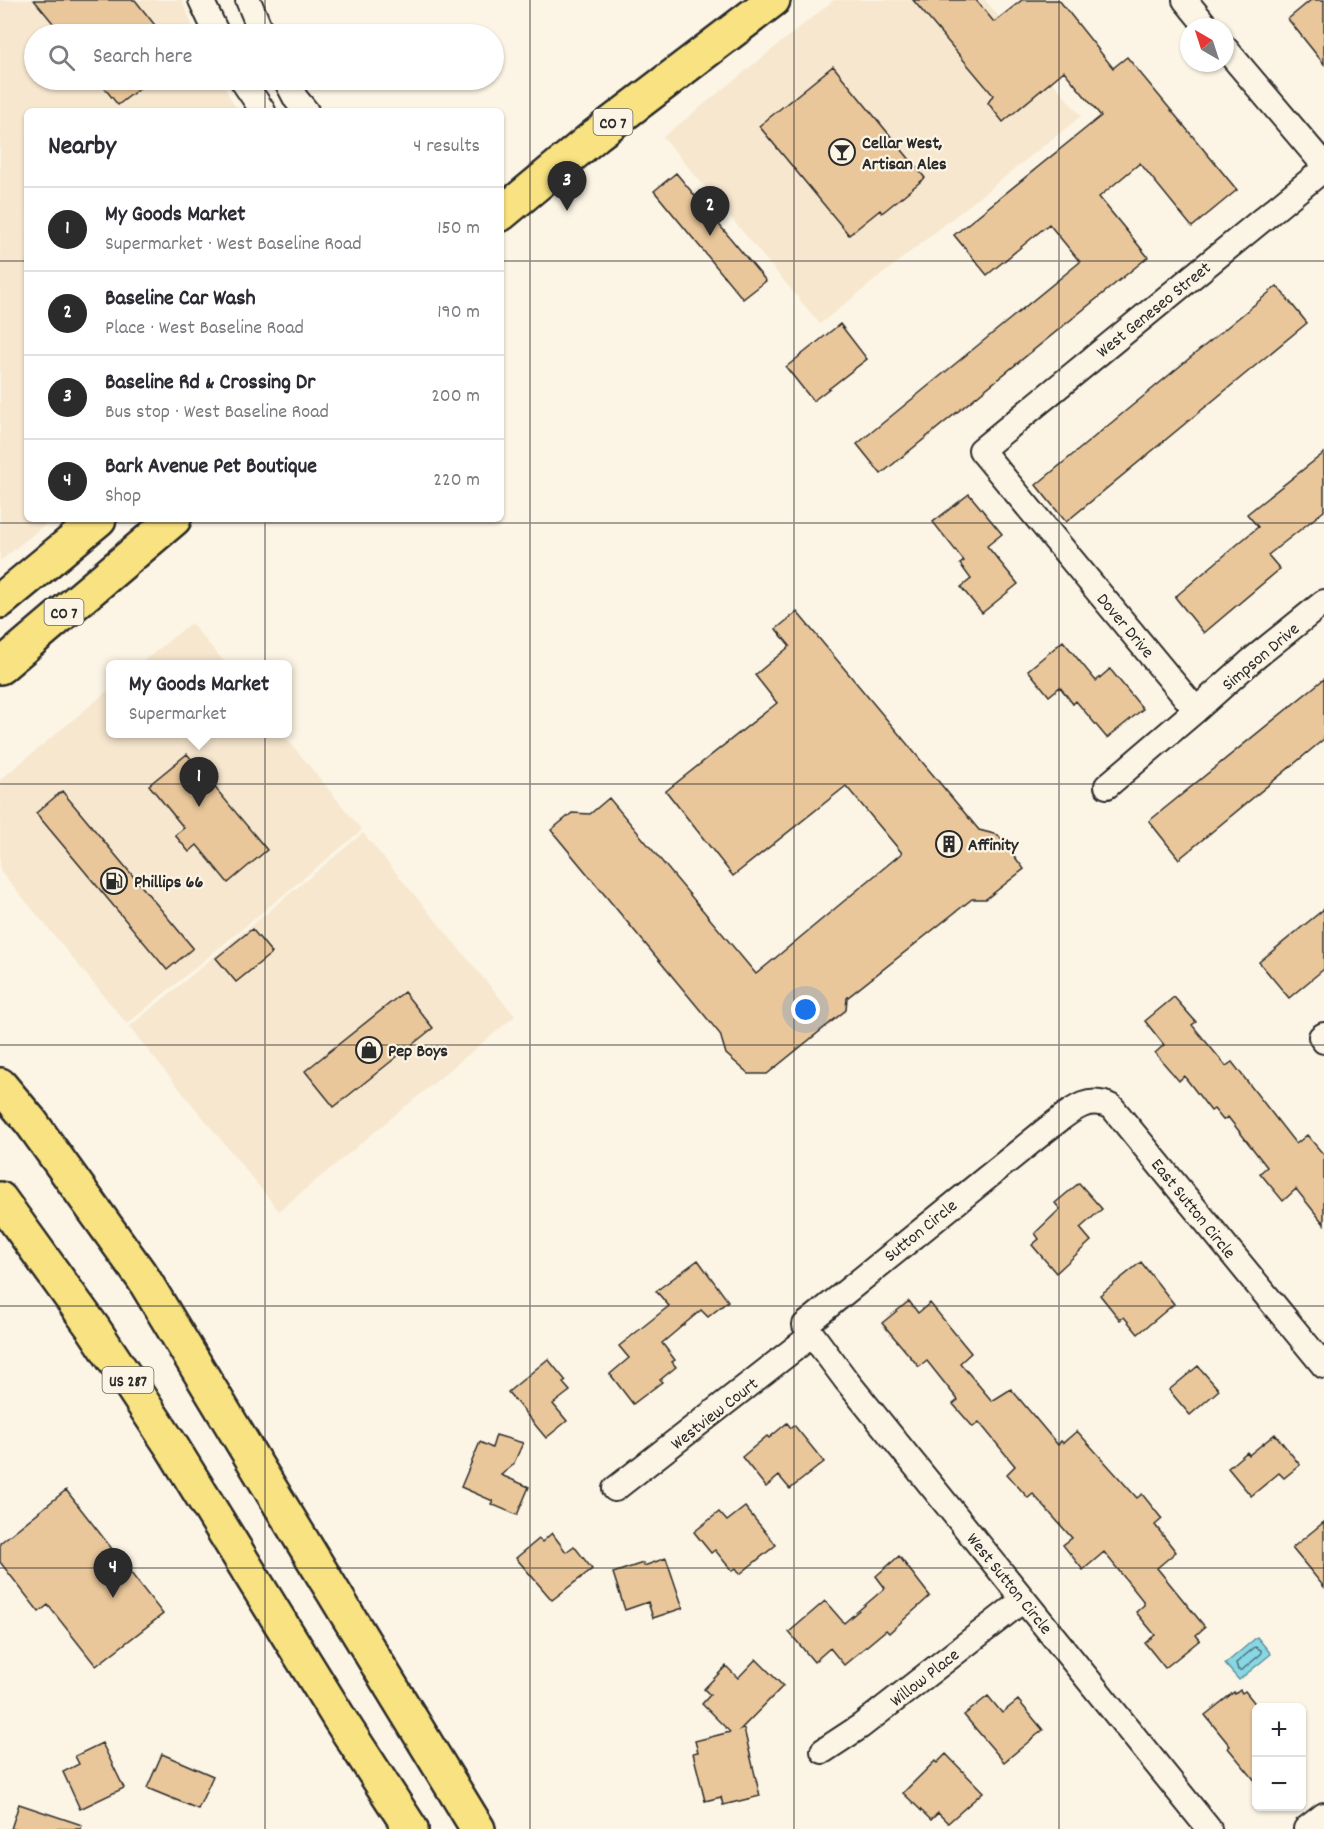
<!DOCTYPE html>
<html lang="en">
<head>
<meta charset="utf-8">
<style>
	body { margin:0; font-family:Dekko,sans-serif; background:#f2f2f3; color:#2b2b33 }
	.controls { position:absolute; right:18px; bottom:18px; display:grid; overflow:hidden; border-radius:9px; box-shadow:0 2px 4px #0004 }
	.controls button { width:54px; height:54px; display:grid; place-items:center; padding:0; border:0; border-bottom:2px solid #e1e1e2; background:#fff; color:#2b2b33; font:30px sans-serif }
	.compass { position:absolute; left:1180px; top:18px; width:54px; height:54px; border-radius:50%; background:#fff; box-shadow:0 2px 4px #0004; rotate:321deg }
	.you { position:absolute; left:806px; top:1010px; width:21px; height:21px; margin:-15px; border:4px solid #fff; border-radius:50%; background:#1a73e8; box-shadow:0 0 0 9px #1a73e833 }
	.badge { display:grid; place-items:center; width:39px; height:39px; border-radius:50%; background:#2b2b2b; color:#fff; font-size:20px; font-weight:700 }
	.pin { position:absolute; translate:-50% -50px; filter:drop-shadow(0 2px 3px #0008) }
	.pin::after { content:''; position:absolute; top:32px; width:21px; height:18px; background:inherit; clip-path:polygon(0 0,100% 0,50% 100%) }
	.popup { position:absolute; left:106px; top:660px; width:186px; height:78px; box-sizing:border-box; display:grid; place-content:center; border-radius:9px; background:#fff; filter:drop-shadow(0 2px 4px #0005); font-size:20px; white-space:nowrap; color:#7c7c81 }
	.popup b { font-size:22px; color:#2b2b33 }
	.popup::after { content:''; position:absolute; left:50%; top:100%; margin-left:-12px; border:12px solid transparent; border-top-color:#fff }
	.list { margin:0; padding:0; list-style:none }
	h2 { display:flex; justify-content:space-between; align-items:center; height:78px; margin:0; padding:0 24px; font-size:26px }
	h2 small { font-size:20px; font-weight:400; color:#7c7c81 }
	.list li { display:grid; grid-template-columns:39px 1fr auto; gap:18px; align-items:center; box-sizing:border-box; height:84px; padding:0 24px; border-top:2px solid #e1e1e2 }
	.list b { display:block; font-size:22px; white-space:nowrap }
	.list p { margin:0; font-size:20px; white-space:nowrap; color:#7c7c81 }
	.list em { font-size:20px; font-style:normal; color:#7c7c81 }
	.icon { flex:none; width:33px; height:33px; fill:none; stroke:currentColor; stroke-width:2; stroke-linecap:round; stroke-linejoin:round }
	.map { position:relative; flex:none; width:1324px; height:1829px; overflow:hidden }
	.search { position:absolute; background:#fff; box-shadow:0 2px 4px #0004; left:24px; top:24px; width:480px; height:66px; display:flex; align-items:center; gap:15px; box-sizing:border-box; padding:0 21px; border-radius:33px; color:#7c7c81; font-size:22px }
	.panel { position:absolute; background:#fff; box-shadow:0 2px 4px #0004; left:24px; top:108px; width:480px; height:414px; border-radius:9px }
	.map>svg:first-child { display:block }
	.built { fill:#f7e7cf }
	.water { fill:#88d7e5; stroke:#63929b; stroke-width:1.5 }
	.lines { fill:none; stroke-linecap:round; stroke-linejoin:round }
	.shore { stroke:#507075; stroke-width:1.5 }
	.building { fill:#eac79b; stroke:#2b2b2b; stroke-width:1.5 }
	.minor-casing { stroke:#2b2b2b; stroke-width:28 }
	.primary-casing { stroke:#2b2b2b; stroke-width:38 }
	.minor { stroke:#fcf5e5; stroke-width:24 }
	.primary { stroke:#f8e281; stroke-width:33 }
	.grid { fill:none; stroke:#2b2b2b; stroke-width:1.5; stroke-opacity:0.55 }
	.labels { text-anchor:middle; stroke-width:4.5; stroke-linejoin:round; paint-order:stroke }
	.shield { fill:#fcf5e5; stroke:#6a6863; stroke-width:1.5 }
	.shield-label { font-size:16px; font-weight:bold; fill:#2b2b2b }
	.poi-label { font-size:18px; font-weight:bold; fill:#2b2b2b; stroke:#fcf5e5; text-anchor:start }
	.street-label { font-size:18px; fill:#2b2b2b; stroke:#fcf5e5 }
</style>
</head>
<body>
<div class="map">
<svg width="1324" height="1829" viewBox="0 0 1324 1829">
	<rect width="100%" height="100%" fill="#fcf5e5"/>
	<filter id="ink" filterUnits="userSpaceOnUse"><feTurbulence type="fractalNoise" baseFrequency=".0167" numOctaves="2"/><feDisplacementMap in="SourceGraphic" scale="12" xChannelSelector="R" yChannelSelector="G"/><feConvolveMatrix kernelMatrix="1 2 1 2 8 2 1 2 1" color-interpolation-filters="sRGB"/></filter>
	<g filter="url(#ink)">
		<path class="built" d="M0,0h182l14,34h-162v46h186l18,31h-211v408h25l-52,42z
			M834,0h151l96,116 -261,208 -157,-187z
			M191,623l35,41h-86z
			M110,689v45h173l79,96 -235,194 -127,-154v-90z
			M363,833l152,183 -236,195 -150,-184z"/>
		<path class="water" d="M1257,1637l14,17 -32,26 -14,-16z"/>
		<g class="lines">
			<path class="shore" d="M1255,1647l6,3v4l-19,16h-4l-2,-7z"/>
		</g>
		<path class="building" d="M34,0h101l27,34h-100z
			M913,0h63l18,22 28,-22h37l54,68 14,-11 110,133 -45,37 -52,-64 -41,34 49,60 -267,217 -24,-30 223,-182 -31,-38 -62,51 -33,-40 147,-119 -37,-45 -61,51 -15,-19 5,-8z
			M1311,0h13v64l-36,-45z
			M833,66l92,112 -43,35 -2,-3 -31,25 -90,-109z
			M98,80h52l-32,25z
			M676,173l90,108 -23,18 -89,-108z
			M1277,286l30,37 -241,199 -30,-37z
			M840,324l27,35 -54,42 -27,-34z
			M1324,453v58l-56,44 12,14 -76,64 -29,-36 83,-70 -11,-13z
			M969,494l33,40 -15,12 31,38 -36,29 -21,-26 10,-8 -11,-15 4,-3 -31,-39z
			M797,612l182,218 19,5 26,34 -38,30h-14l-125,99 -1,12 -79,64h-18l-23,-20 -6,-20 -169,-204 21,-17 18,1 19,-16 147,176 146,-121 -56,-67 -113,90 -67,-85 111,-88 -22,-28 35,-29 -14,-17z
			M1063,641l33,40 14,-12 33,40 -36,29 -31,-37 -3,3 -13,-17 -11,9 -21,-26z
			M1324,679v60l-145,120 -30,-38z
			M187,754l80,96 -39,33 -31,-38 -8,7 -14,-17 9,-7 -35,-43z
			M62,791l131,157 -26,22 -131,-157z
			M1324,909v60l-35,29 -30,-36z
			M252,929l20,24 -36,29 -20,-24z
			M404,992l29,36 -99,79 -29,-36z
			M1174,997l22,25 -4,3 34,41 6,-4 64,82 11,-9 17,20v69l-28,-35 -13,12 -23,-28 7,-6 -39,-50 -5,3 -9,-11 -3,2 -27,-35 -5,5 -24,-28 9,-8 -19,-24z
			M1079,1183l23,26 -22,19 11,13 -35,32 -24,-28 7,-6 -4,-6 25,-24 -5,-6z
			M698,1260l30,41 -20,16 -7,-7 -39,33 13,17 -3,2 4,5 -16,13 2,2 -29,22 -23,-30 19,-16 -10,-12 50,-40 -13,-15z
			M1141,1262l33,42 -36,30 -14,-17 -4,3 -20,-25z
			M909,1301l9,12 12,-10 41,50 -11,10 32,38 19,-12 47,56 3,-4 2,2 14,-12 60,67 5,-4 20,25 -7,6 21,27 -19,16 48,59 -9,8 4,5 -35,28 -20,-25 10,-8 -19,-23 8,-7v-3l-40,-50 -21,18 -20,-25 9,-7 -39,-44 -5,4 -21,-24 8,-8 -36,-44 -6,5 -20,-23 5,-4 -31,-39 -8,6 -37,-44z
			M548,1359l18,22 -3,2 7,8 -17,13 14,17 -21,17 -38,-46z
			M1198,1366l21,24 -29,25 -21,-25z
			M787,1423l4,5 3,-3 30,37 -34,27 -11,-13 -13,11 -24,-30 25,-21 2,2z
			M1275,1434l25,31 -16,13 -5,-5 -28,23 -23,-28 19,-16 2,3z
			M496,1435l27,8 -10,22 -12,10 28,12 -12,28 -26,-11 2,-3 -32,-14 19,-45 12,6z
			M66,1490l97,124 -67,52 -48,-61 -9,7 -39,-50v-19z
			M745,1507l31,38 -36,29 -4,-6 -4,3 -17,-21 -4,3 -17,-21 25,-20 8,9z
			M1324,1522v65l-32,-39z
			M552,1533l14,19 8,-6 18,23 -40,31 -36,-42 23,-19 3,3z
			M899,1556l31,40 -41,37 -3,-3 -42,35 -14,-17 -16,14 -25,-30 36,-31 19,22 41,-35 -9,-12z
			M666,1558l17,50 -30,10 -5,-16 -23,8 -12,-37 30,-10 1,3z
			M756,1659l27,27 -43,44 4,-1 16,67 -37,9 -2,-8 -16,4 -12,-48 5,-1 -3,-11 35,-9 -28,-28 8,-9 -6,-6 22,-23 12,12z
			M1240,1690l2,3 3,-2 12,15v77l-29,-35 2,-2 -25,-31 29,-23 1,2z
			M988,1696l14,17 16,-13 25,30 -39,32 -40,-47z
			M102,1743l22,45 -44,21 -17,-37 16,-8 -4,-8z
			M162,1754l51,22 -15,33 -51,-21z
			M946,1754l37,38 -35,31 -10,-10 -7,7 -28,-27 32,-32 2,2z
			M19,1804l63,21 -1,4h-70z"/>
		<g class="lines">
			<defs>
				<path id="minor" d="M201,0l16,34
					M248,0l14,34
					M1185,0l22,27
					M1225,48l99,117
					M242,80l21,31
					M286,80l10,19 10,12
					M1196,710l56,-50 72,-58
					M1107,786l89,-76 -215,-260 343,-281
					M1324,1035l-3,2 3,4
					M615,1489l197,-154
					M823,1751l38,-25 162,-126
					M1209,1829l-363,-449 -41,-55 242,-196c21,-15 39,-36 65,-22l212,259
					M1306,1829l18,-14"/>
				<path id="primary" d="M501,214l95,-79 177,-135
					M0,601l99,-82
					M0,667l174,-148
					M0,1085l31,37 112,156 119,197 216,354
					M0,1199l93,129 79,119 169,274 70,108"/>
			</defs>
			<use href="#minor" class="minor-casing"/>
			<use href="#primary" class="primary-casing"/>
			<use href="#minor" class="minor"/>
			<use href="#primary" class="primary"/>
		</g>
	</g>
	<path class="grid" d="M265,0v34M530,0v1829M794,0v1829M1059,0v1829M265,80v31M0,261h27M501,261h823M265,519v1310M0,523h1324M0,784h1324M0,1045h1324M0,1306h1324M0,1568h1324"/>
	<defs>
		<symbol id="bar-ring" viewBox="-11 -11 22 22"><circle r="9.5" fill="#fcf5e5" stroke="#2b2b2b" stroke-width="1.5"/><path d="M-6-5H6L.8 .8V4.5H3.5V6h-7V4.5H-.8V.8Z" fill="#2b2b2b"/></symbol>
		<symbol id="building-ring" viewBox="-11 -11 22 22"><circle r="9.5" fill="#fcf5e5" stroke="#2b2b2b" stroke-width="1.5"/><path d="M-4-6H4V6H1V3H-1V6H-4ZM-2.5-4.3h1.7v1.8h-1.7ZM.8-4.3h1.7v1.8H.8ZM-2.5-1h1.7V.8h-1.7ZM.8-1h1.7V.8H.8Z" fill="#2b2b2b"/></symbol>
		<symbol id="fuel-ring" viewBox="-11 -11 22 22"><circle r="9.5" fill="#fcf5e5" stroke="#2b2b2b" stroke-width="1.5"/><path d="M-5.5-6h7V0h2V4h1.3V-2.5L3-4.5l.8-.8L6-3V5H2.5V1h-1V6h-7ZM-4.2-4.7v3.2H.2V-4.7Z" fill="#2b2b2b"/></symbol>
		<symbol id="shop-ring" viewBox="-11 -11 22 22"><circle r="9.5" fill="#fcf5e5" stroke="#2b2b2b" stroke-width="1.5"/><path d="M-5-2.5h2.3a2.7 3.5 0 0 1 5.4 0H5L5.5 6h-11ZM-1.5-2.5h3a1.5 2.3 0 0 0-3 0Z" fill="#2b2b2b"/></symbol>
	</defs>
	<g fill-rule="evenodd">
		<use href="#bar-ring" x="827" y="137" width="30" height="30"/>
		<use href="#building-ring" x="934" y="829" width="30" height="30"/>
		<use href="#fuel-ring" x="99" y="866" width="30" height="30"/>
		<use href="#shop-ring" x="354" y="1035" width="30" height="30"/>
	</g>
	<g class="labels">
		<g class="shield">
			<rect x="593.5" y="109" width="39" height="26" rx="4.5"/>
			<rect x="44.5" y="599" width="39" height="26" rx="4.5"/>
			<rect x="102.5" y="1367" width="51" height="26" rx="4.5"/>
		</g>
		<g class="shield-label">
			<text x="613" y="128">CO 7</text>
			<text x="64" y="618">CO 7</text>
			<text x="128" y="1386">US 287</text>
		</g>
		<g class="poi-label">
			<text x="862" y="148">Cellar West,<tspan x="862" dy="21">Artisan Ales</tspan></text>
			<text x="968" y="850">Affinity</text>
			<text x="134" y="887">Phillips 66</text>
			<text x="388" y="1056">Pep Boys</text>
		</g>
		<g class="street-label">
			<text transform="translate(1153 309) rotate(-39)" y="6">West Geneseo Street</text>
			<text transform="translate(1126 625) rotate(50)" y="6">Dover Drive</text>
			<text transform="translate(1260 656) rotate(-40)" y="6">Simpson Drive</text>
			<text transform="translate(1194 1208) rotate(51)" y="6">East Sutton Circle</text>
			<text transform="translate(920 1230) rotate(-39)" y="6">Sutton Circle</text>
			<text transform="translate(714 1413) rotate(-38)" y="6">Westview Court</text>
			<text transform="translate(1010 1583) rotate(51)" y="6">West Sutton Circle</text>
			<text transform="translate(924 1677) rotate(-38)" y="6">Willow Place</text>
		</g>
	</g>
</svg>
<div class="controls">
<button>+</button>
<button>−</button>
</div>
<svg class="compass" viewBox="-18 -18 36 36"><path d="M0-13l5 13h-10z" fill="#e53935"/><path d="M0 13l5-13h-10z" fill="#7c7c81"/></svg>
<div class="you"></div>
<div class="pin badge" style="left:199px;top:807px">1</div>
<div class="popup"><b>My Goods Market</b>Supermarket</div>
<div class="pin badge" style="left:710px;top:236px">2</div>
<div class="pin badge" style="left:567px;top:211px">3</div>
<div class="pin badge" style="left:113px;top:1598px">4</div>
<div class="search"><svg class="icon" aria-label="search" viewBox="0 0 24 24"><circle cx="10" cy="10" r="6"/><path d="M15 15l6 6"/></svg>Search here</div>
<section class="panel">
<h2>Nearby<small>4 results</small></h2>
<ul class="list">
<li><span class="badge">1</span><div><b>My Goods Market</b><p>Supermarket · West Baseline Road</p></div><em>150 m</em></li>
<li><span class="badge">2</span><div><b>Baseline Car Wash</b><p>Place · West Baseline Road</p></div><em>190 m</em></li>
<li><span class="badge">3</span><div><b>Baseline Rd &amp; Crossing Dr</b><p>Bus stop · West Baseline Road</p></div><em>200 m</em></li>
<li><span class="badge">4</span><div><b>Bark Avenue Pet Boutique</b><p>Shop</p></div><em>220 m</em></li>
</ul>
</section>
</div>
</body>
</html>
